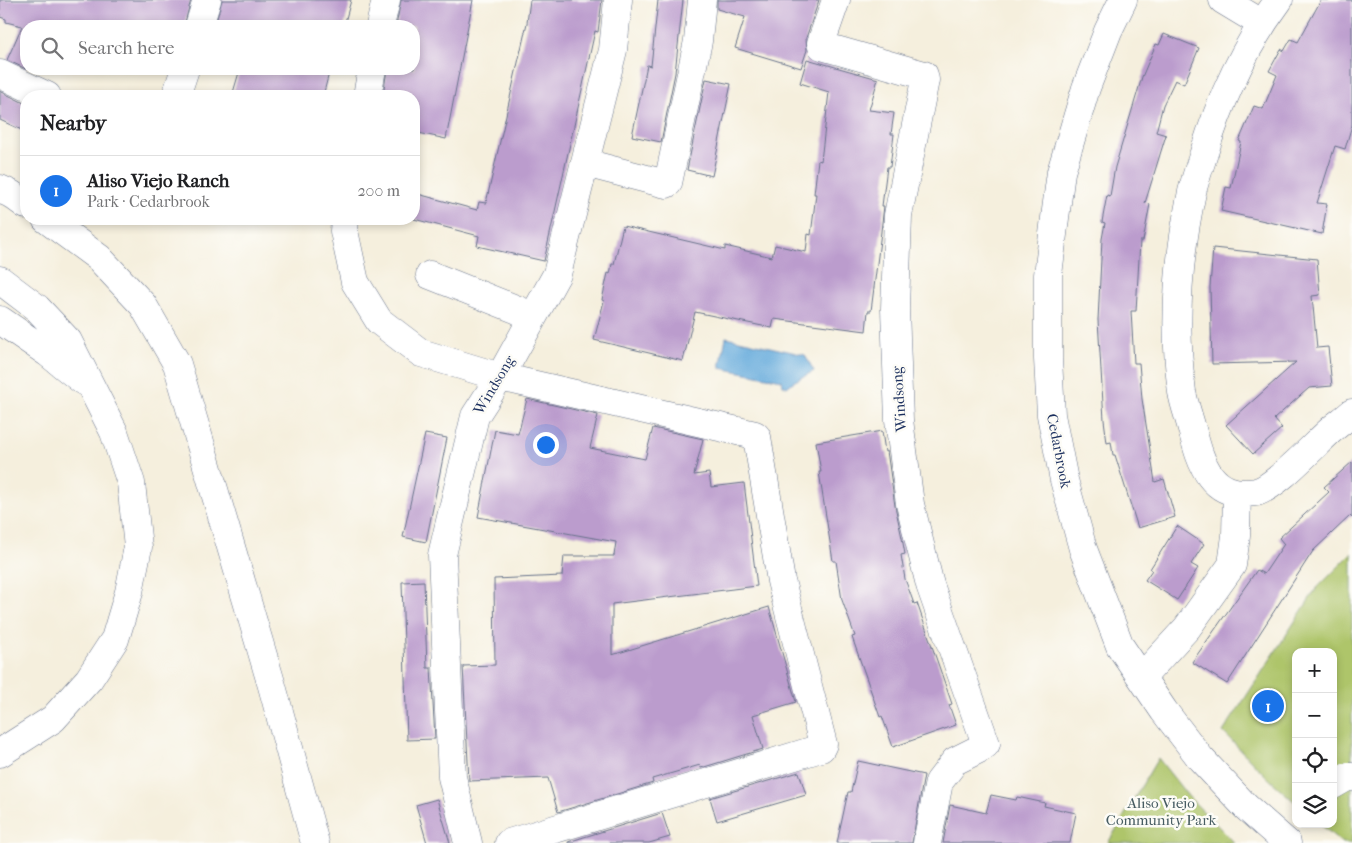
<!DOCTYPE html>
<html lang="en">
<head>
<meta charset="utf-8">
<style>
	body { margin:0; font-family:"IM FELL French Canon",serif; background:#f2f2f2; color:#202124 }
	.controls { position:absolute; right:15px; bottom:15px; display:grid; overflow:hidden; border-radius:10px; box-shadow:0 2px 8px #0003 }
	.controls button { width:45px; height:45px; display:grid; place-items:center; padding:0; border:0; border-bottom:1px solid #e0e0e0; background:#fff; color:#202124; font:25px sans-serif }
	.you { position:absolute; left:545px; top:444px; width:18px; height:18px; margin:-12px; border:4px solid #fff; border-radius:50%; background:#1a73e8; box-shadow:0 0 0 8px #1a73e833 }
	.badge { display:grid; place-items:center; width:32px; height:32px; border-radius:50%; background:#1a73e8; color:#fff; font-size:16px; font-weight:700 }
	.pin { position:absolute; translate:-50% -50%; border:2px solid #fff; box-shadow:0 1px 5px #0006 }
	.list { margin:0; padding:0; list-style:none }
	h2 { display:flex; justify-content:space-between; align-items:center; height:65px; margin:0; padding:0 20px; font-size:21px }
	h2 small { font-size:16px; font-weight:400; color:#757577 }
	.list li { display:grid; grid-template-columns:32px 1fr auto; gap:15px; align-items:center; box-sizing:border-box; height:70px; padding:0 20px; border-top:1px solid #e0e0e0 }
	.list b { display:block; font-size:19px; white-space:nowrap }
	.list p { margin:0; font-size:16px; white-space:nowrap; color:#757577 }
	.list em { font-size:16px; font-style:normal; color:#757577 }
	.icon { flex:none; width:28px; height:28px; fill:none; stroke:currentColor; stroke-width:2; stroke-linecap:round; stroke-linejoin:round }
	.map { position:relative; flex:none; width:1352px; height:843px; overflow:hidden }
	.search { position:absolute; background:#fff; box-shadow:0 2px 8px #0003; left:20px; top:20px; width:400px; height:55px; display:flex; align-items:center; gap:12px; box-sizing:border-box; padding:0 18px; border-radius:20px; color:#757577; font-size:19px }
	.panel { position:absolute; background:#fff; box-shadow:0 2px 8px #0003; left:20px; top:90px; width:400px; height:135px; border-radius:20px }
	.map>svg:first-child { display:block }
	.green { fill:#aec56a; stroke:#647a64 }
	.water { fill:#66abdc; stroke:#406d9d }
	.building { fill:#bb9ccd }
	.lines { fill:none; stroke-linecap:round; stroke-linejoin:round }
	.minor-casing { stroke:#67728a; stroke-width:29 }
	.highway-casing { stroke:#67728a; stroke-width:29 }
	.minor { stroke:#fff; stroke-width:28 }
	.highway { stroke:#fff; stroke-width:28 }
	.labels { text-anchor:middle; stroke-width:5; stroke-linejoin:round; paint-order:stroke }
	.street-label { font-size:15px; fill:#1b2f5e; stroke:#fdfcf7 }
	.park-label { font-size:15px; fill:#475c62; stroke:#fdfcf7 }
</style>
</head>
<body>
<div class="map">
<svg width="1352" height="843" viewBox="0 0 1352 843">
	<rect width="100%" height="100%" fill="#fdfcf7"/>
	<filter id="ink" filterUnits="userSpaceOnUse"><feTurbulence type="fractalNoise" baseFrequency=".02" numOctaves="2"/><feDisplacementMap in="SourceGraphic" scale="10" xChannelSelector="R" yChannelSelector="G"/><feConvolveMatrix kernelMatrix="1 2 1 2 8 2 1 2 1" color-interpolation-filters="sRGB"/></filter>
	<filter id="wash" filterUnits="userSpaceOnUse"><feTurbulence type="fractalNoise" baseFrequency=".0096" numOctaves="4" result="noise"/><feDisplacementMap in="SourceGraphic" scale="20" xChannelSelector="R" yChannelSelector="G"/><feGaussianBlur stdDeviation="1.12" result="paint"/><feColorMatrix in="noise" values="0 0 0 0 0 0 0 0 0 0 0 0 0 0 0 0 0 1.4 0 .05"/><feComposite in="paint" operator="in"/></filter>
	<g filter="url(#wash)">
		<rect width="100%" height="100%" fill="#f5efdd"/>
		<path class="green" d="M1352,553v290h-10l-22,-19h13v-172h-37v151l-27,-24 -46,-47 93,-143z
			M1158,758l30,38 47,47h-127z"/>
		<path class="water" d="M726,337l79,18 9,16 -21,11 -6,5 -4,-2 -1,-5 -62,-12z"/>
		<g id="blocks">
			<path class="building" d="M0,0h191l-7,26h-158v43l-19,-9 15,-34 -16,-4v-3l-6,-2z
				M222,0h129l-7,26h-129z
				M401,0h72l-27,139 -32,-7v-36h-31l4,-27h27v-43h-18z
				M530,0h72l-4,32 -3,-1 -51,230 -67,-15 2,-10 -65,-17v-26l63,17 2,-8 7,1 41,-180z
				M658,0h25l-8,73 -14,69 -29,-6 15,-71 4,1z
				M717,0h102l-13,38 1,12 -6,18 -66,-20 10,-31 -28,-8z
				M1321,0h31v125l-7,24 -10,-3 -18,57 10,1 -5,30 -101,-23 5,-24 5,1 10,-46 -2,-1 15,-35 9,3 14,-34 -8,-4 12,-22 3,2 7,-12 7,3z
				M1164,34l35,14 -15,36 -9,-4 -12,25 -7,27 10,3 -21,68 5,1 -7,37h-3l-4,70h-5l3,52h5l3,36 13,83 9,-3 11,38 -37,11 -23,-73h-2l-2,-13 -4,1 -3,-23 -6,-100 4,-81 3,-16 -3,-1 5,-27 3,1 5,-29 27,-90 14,-33 3,1z
				M807,59l71,20 -9,31 25,3 -3,21h3l-4,33h-3l-5,39h2l-4,34 -9,71h-3l-2,20 -92,-12 -2,9 -77,-16 -12,49 -89,-21 10,-39 -2,-1 6,-27 2,1 2,-10h2l9,-38 102,24v-4l47,11 3,-12 31,7 2,-18 3,1 5,-41h-2l4,-34 3,1 8,-69 -29,-9z
				M240,69h90l-7,27h-91z
				M706,79l25,5 -19,92 -25,-6z
				M0,91l26,13v28l-26,-12z
				M1213,248l104,11 3,36 -8,1 5,52 11,-1 4,39 -23,2 -35,31 8,9 -29,26 -27,-29 70,-63 -84,2 -2,-77z
				M527,399l71,16 -8,33 55,11 8,-31 50,11 -9,36 15,-2 2,14 33,-4 13,103 -145,18v51l157,-48 27,95 -43,13 10,34 -62,19 -1,-3 -48,14 1,4 -95,29 -10,-34 -79,3 -6,-115 32,-1 -1,-86 68,-3 2,-20h50l2,-14 -138,-25 17,-87 23,4z
				M882,431l3,21 2,-1 8,55 7,32 3,16 -4,1 4,24 9,25 3,-1 35,101 -3,1 7,20 -63,22 -11,-31 -2,1 -28,-80 3,-1 -13,-36 -6,-39h-3l-14,-89h2l-5,-30z
				M425,434l22,4 -21,104 -23,-5z
				M1352,462v56l-2,-2 -37,35 -86,133 -35,-22 65,-92 7,4 20,-30 -5,-6 50,-46 -5,-5z
				M1177,526l27,18 -13,20 7,4 -21,32 -32,-20 7,-10 -2,-1z
				M424,581l3,87h4l4,71 -28,1 -5,-158z
				M858,761l66,14 -12,68h-75l11,-51h3z
				M799,772l7,23 -89,26 -7,-23z
				M991,795l25,5 1,-3 28,6 -1,3 32,7 -6,30h-127l7,-38 36,8z
				M437,799l13,44h-23l-11,-38z
				M662,813l8,24 -21,6h-81v-1z"/>
		</g>
	</g>
	<g filter="url(#ink)">
		<use href="#blocks" fill-opacity="0" stroke="#67728a" stroke-width="1"/>
		<g class="lines">
			<defs>
				<path id="minor" d="M836,0l-15,43 1,3 102,29 1,5 -27,135 -3,94 4,111 11,84 20,81 56,159 -5,4 -26,13 -16,21 -12,61
					M1123,0l-15,31 -22,57 -25,84 -6,46 -7,57v84l3,56 13,65 19,69 37,97 44,65 37,48 45,48 41,36
					M1223,0l38,23
					M1279,0c-35,47 -59,100 -76,156 -4,12 -8,24 -11,36 -14,65 -19,134 -10,200 2,12 7,25 10,37 9,34 18,70 64,63 19,-4 59,-48 75,-62 7,-6 14,-11 21,-17
					M199,26l8,-26
					M380,26l6,-26
					M0,74l47,22
					M176,96l9,-27
					M367,96l5,-27
					M585,163l81,21 2,-1 30,-142 4,-41
					M345,219l-1,12 11,51 24,39 42,32 79,24 255,58 2,2 24,144 42,163 -2,4 -312,95
					M430,275l103,41
					M1142,677l45,-49 45,-63 4,-29 1,-43
					M1333,785l14,-8h5
					M468,843l-16,-66 -10,-222 33,-139 25,-39 57,-103 56,-224 5,-50"/>
				<path id="highway" d="M0,189l11,5 15,11
					M46,219l53,39 44,47 34,59 95,322 43,157
					M0,280l37,28 31,33 46,91 17,51 7,64 -9,45 -14,47 -26,40 -36,40 -53,34
					M0,320l48,33 35,28"/>
			</defs>
			<use href="#minor" class="minor-casing"/>
			<use href="#highway" class="highway-casing"/>
			<use href="#minor" class="minor"/>
			<use href="#highway" class="highway"/>
		</g>
	</g>
	<g class="labels">
		<g class="street-label">
			<text transform="translate(494 385) rotate(-59)" y="5">Windsong</text>
			<text transform="translate(899 399) rotate(-94)" y="5">Windsong</text>
			<text transform="translate(1059 451) rotate(79)" y="5">Cedarbrook</text>
		</g>
		<g class="park-label">
			<text x="1161" y="808">Aliso Viejo<tspan x="1161" dy="17">Community Park</tspan></text>
		</g>
	</g>
</svg>
<div class="controls">
<button>+</button>
<button>−</button>
<button><svg class="icon" aria-label="locate" viewBox="0 0 24 24"><circle cx="12" cy="12" r="6"/><path d="M12 2v4M12 18v4M2 12h4M18 12h4"/></svg></button>
<button><svg class="icon" aria-label="layers" viewBox="0 0 24 24"><path d="M12 4l9 5-9 5-9-5zM3 14l9 5 9-5"/></svg></button>
</div>
<div class="you"></div>
<div class="pin badge" style="left:1268px;top:706px">1</div>
<div class="search"><svg class="icon" aria-label="search" viewBox="0 0 24 24"><circle cx="10" cy="10" r="6"/><path d="M15 15l6 6"/></svg>Search here</div>
<section class="panel">
<h2>Nearby<small></small></h2>
<ul class="list">
<li><span class="badge">1</span><div><b>Aliso Viejo Ranch</b><p>Park · Cedarbrook</p></div><em>200 m</em></li>
</ul>
</section>
</div>
</body>
</html>
